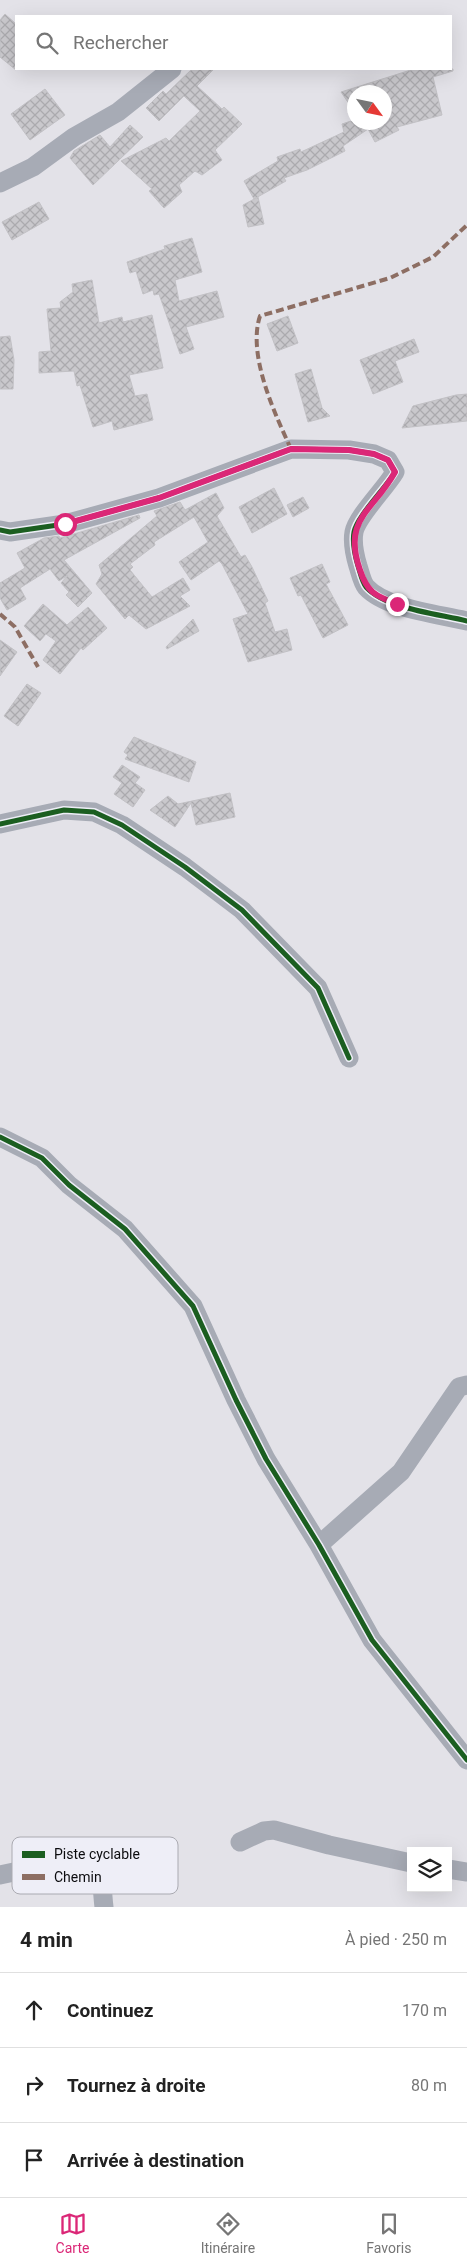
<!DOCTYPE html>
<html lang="fr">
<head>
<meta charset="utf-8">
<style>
	body { margin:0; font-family:Roboto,sans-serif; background:#f6f6f6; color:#222 }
	.controls { position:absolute; right:15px; bottom:15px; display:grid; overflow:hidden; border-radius:0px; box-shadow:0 5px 20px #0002 }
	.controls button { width:45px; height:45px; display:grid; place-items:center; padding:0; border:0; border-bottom:1px solid #e0e0e0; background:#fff; color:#222; font:25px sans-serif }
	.compass { position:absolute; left:347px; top:85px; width:45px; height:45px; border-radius:50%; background:#fff; box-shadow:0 5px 20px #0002; rotate:123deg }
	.stop { position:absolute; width:15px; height:15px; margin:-11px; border:4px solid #db2777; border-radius:50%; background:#fff }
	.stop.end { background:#db2777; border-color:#fff; box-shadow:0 1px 5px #0008 }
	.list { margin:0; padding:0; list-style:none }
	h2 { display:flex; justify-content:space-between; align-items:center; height:65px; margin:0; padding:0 20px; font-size:21px }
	h2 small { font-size:16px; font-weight:400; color:#767676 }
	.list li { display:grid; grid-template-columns:32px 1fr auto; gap:15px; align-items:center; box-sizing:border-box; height:75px; padding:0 20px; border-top:1px solid #e0e0e0 }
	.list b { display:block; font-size:19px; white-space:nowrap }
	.list em { font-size:16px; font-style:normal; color:#767676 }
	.icon { flex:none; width:28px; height:28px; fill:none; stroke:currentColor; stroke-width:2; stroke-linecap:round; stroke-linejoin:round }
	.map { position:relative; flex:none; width:467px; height:1907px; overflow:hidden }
	.search { position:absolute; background:#fff; box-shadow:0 5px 20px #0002; left:15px; right:15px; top:15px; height:55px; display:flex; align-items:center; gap:12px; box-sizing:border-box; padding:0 18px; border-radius:0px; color:#767676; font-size:19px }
	.sheet { height:290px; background:#fff }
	nav { display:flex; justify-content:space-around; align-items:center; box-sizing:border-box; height:70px; border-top:1px solid #e0e0e0; background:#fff; font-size:14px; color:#767676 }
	nav a { display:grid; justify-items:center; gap:2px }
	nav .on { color:#db2777 }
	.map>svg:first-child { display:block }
	.building { fill:url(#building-cross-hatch); stroke:#c2c1c5 }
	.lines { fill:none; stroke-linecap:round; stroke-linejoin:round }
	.minor { stroke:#a7abb5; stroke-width:19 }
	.quiet { stroke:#8d6e63; stroke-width:4; stroke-dasharray:8 4; stroke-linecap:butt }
	.cycleway-casing { stroke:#eeeef7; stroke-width:8 }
	.cycleway { stroke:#1b5e20; stroke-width:5 }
	.route { stroke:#db2777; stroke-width:6 }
	.key { fill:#eeeef7; stroke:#aaaab1; stroke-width:1 }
	.key-label { font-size:14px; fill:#0b0b0e }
</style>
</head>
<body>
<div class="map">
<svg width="467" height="1907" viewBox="0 0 467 1907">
	<defs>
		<pattern id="building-cross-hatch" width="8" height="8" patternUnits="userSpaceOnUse" patternTransform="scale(1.25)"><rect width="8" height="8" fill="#c9c8cc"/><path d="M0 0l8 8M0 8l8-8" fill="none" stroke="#abaaae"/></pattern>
	</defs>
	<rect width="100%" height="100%" fill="#e3e2e8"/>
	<path class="building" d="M5,14l11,10v46l-16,-13v-37z
		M192,69h22l-17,17 25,23 2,-2 18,17 -27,26 7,10 -20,15 -7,-4 -16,14 3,7 -18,16 -15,-17 3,-2 -31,-28 45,-23 3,3 31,-30 -16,-15 -25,25 -13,-13 17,-17 3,3z
		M414,69h39v2l-20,6 9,38 -45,12 2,3 -24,12 -7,-13 -25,17 2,5 -38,19 -23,8 2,3 -32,18 -10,-18 34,-20 -1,-4 23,-8 1,3 43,-20 -2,-8 12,-4v2h30v-30h-30v19l-13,-19z
		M45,89l20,26 -35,25 -19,-26z
		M130,125l13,12 -50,48 -23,-27 4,-7 26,-16 10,12z
		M258,197l6,27 -16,3 -5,-22z
		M39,202l10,17 -37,21 -10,-18z
		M192,238l10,34 -27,8 4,21 38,-10 7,26 -38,10 8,22 -14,5 -21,-60 -5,1 -1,-5 -10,4 -7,-23 -6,2 -3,-11 38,-13 -1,-3z
		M92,280l7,43 23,-6 1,5 29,-7 11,53 -34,7 6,21 12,-2 6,26 -39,10 -2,-9 -19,6 -13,-42 -3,1 -3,-15 -35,2v-21l12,-1 -4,-42 14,-1 -1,-6 13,-10 -1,-8z
		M288,316l10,27 -21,8 -10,-27z
		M10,336l4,24 -1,29h-13v-52z
		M414,339l5,13 -24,9 8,21 -30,12 -13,-34z
		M311,369l11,39 8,8 -22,6 -13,-48z
		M467,394v27l-65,7 11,-22 43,-11z
		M274,488l13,26 -35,19 -13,-26z
		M216,493l8,15 -7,8 24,41 4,-2 7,12 16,34 -3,2 10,29 12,-3 5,21 -44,12 -15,-43 15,-5 -26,-50 -3,-3 -28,19 -12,-18 29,-20 -14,-25 -40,25 1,3 -25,19 3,3 -3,3 22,27 31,-19 7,12 -10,6 10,10 -44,23 -17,-14 -4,4 -29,-35 6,-10 -3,-9 58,-49 -3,-5 26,-9 5,8z
		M303,497l6,11 -16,9 -6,-12z
		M139,515l1,3 -76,42 28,33 -14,14 -12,-12 3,-3 -8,-9 7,-8 -9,6 -9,-12 -30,19 6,11 -19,11 -7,-12v-15l25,-15 -8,-15 27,-15 15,-2 1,2z
		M322,564l8,18 -4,2 22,41 -25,13 -22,-43 -3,1 -8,-18z
		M43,604l24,21 21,-18 19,21 -24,22 -2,-2 -21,26 -17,-14 13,-19 -10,-7 -6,7 -16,-15z
		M193,619l6,12 -32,18 -1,-2z
		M0,640l17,12 -17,24z
		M27,684l14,9 -23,33 -14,-10z
		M134,737l62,25 -7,20 -64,-23 3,-4 -4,-3z
		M122,765l18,12 -5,6 10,7 -12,17 -19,-13 8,-11 -9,-6z
		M230,793l5,24 -39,8 -5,-22 -16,24 -25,-17 18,-14 10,8z"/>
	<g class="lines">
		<path class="minor" d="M0,183l33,-16 41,-30 44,-25 54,-43
			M0,530l10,2 55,-8 94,-26 132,-49 58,1 25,4 14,6 7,12c-10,17 -38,44 -41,60 -2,11 1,24 4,34 2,6 4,16 8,21 20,22 73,27 101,34
			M0,824l64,-14 30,2 28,13 63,42 57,43 76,78 31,70
			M0,1137l42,21 27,27 56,44 68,77 43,94 30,59 53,86 53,95 95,120
			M319,1545l82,-73 58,-85 8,-2
			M240,1842l24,-11 10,-1 55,15 82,18
			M448,1869l19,3
			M0,1875l80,-17c25,8 21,26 24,49"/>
		<path class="quiet" d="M291,449c-16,-35 -44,-94 -31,-133l130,-38 43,-21 34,-32
			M0,614l15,13 23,40"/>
		<defs>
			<path id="cycleway" d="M0,530l10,2 55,-8 94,-26 132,-49 58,1 25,4 14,6 7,12c-10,17 -38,44 -41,60 -2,11 1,24 4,34 2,6 4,16 8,21 20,22 73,27 101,34
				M0,824l64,-14 30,2 28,13 63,42 57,43 76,78 31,70
				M0,1137l42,21 27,27 56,44 68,77 43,94 30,59 53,86 53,95 95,120"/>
		</defs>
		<use href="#cycleway" class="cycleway-casing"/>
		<use href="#cycleway" class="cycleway"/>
	</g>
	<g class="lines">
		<path class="route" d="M65,524l94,-26 132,-49 58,1 25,4 14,6 7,12c-22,40 -53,46 -35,98 7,22 15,26 37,34"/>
	</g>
	<rect x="12" y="1837" width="166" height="57" rx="8" class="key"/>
	<rect x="22" y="1851" width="23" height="7" fill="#1b5e20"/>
	<rect x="22" y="1874" width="23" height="6" fill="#8d6e63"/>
	<g class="key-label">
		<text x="54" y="1859">Piste cyclable</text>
		<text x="54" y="1882">Chemin</text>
	</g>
</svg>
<div class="controls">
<button><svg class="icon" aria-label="layers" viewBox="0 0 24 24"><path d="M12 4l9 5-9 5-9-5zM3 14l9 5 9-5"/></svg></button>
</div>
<svg class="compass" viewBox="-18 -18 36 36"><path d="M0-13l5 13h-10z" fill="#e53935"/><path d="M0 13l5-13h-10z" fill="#767676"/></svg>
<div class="stop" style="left:65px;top:524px"></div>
<div class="stop end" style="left:397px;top:604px"></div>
<div class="search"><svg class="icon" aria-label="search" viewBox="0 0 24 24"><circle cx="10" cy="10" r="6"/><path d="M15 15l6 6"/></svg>Rechercher</div>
</div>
<section class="sheet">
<h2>4 min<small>À pied · 250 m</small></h2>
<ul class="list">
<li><svg class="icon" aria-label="ahead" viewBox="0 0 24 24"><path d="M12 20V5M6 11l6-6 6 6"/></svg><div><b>Continuez</b></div><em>170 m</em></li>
<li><svg class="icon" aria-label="right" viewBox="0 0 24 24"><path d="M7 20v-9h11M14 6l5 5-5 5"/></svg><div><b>Tournez à droite</b></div><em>80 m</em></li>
<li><svg class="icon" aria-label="arrive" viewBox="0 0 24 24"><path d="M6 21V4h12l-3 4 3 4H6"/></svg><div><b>Arrivée à destination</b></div></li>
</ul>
</section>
<nav>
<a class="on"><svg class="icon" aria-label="map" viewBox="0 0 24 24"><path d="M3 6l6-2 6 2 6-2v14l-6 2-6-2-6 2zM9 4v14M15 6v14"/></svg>Carte</a>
<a><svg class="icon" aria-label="directions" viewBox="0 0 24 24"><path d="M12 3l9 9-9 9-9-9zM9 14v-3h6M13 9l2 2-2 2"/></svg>Itinéraire</a>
<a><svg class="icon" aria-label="saved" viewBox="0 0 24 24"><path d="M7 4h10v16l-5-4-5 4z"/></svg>Favoris</a>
</nav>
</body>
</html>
